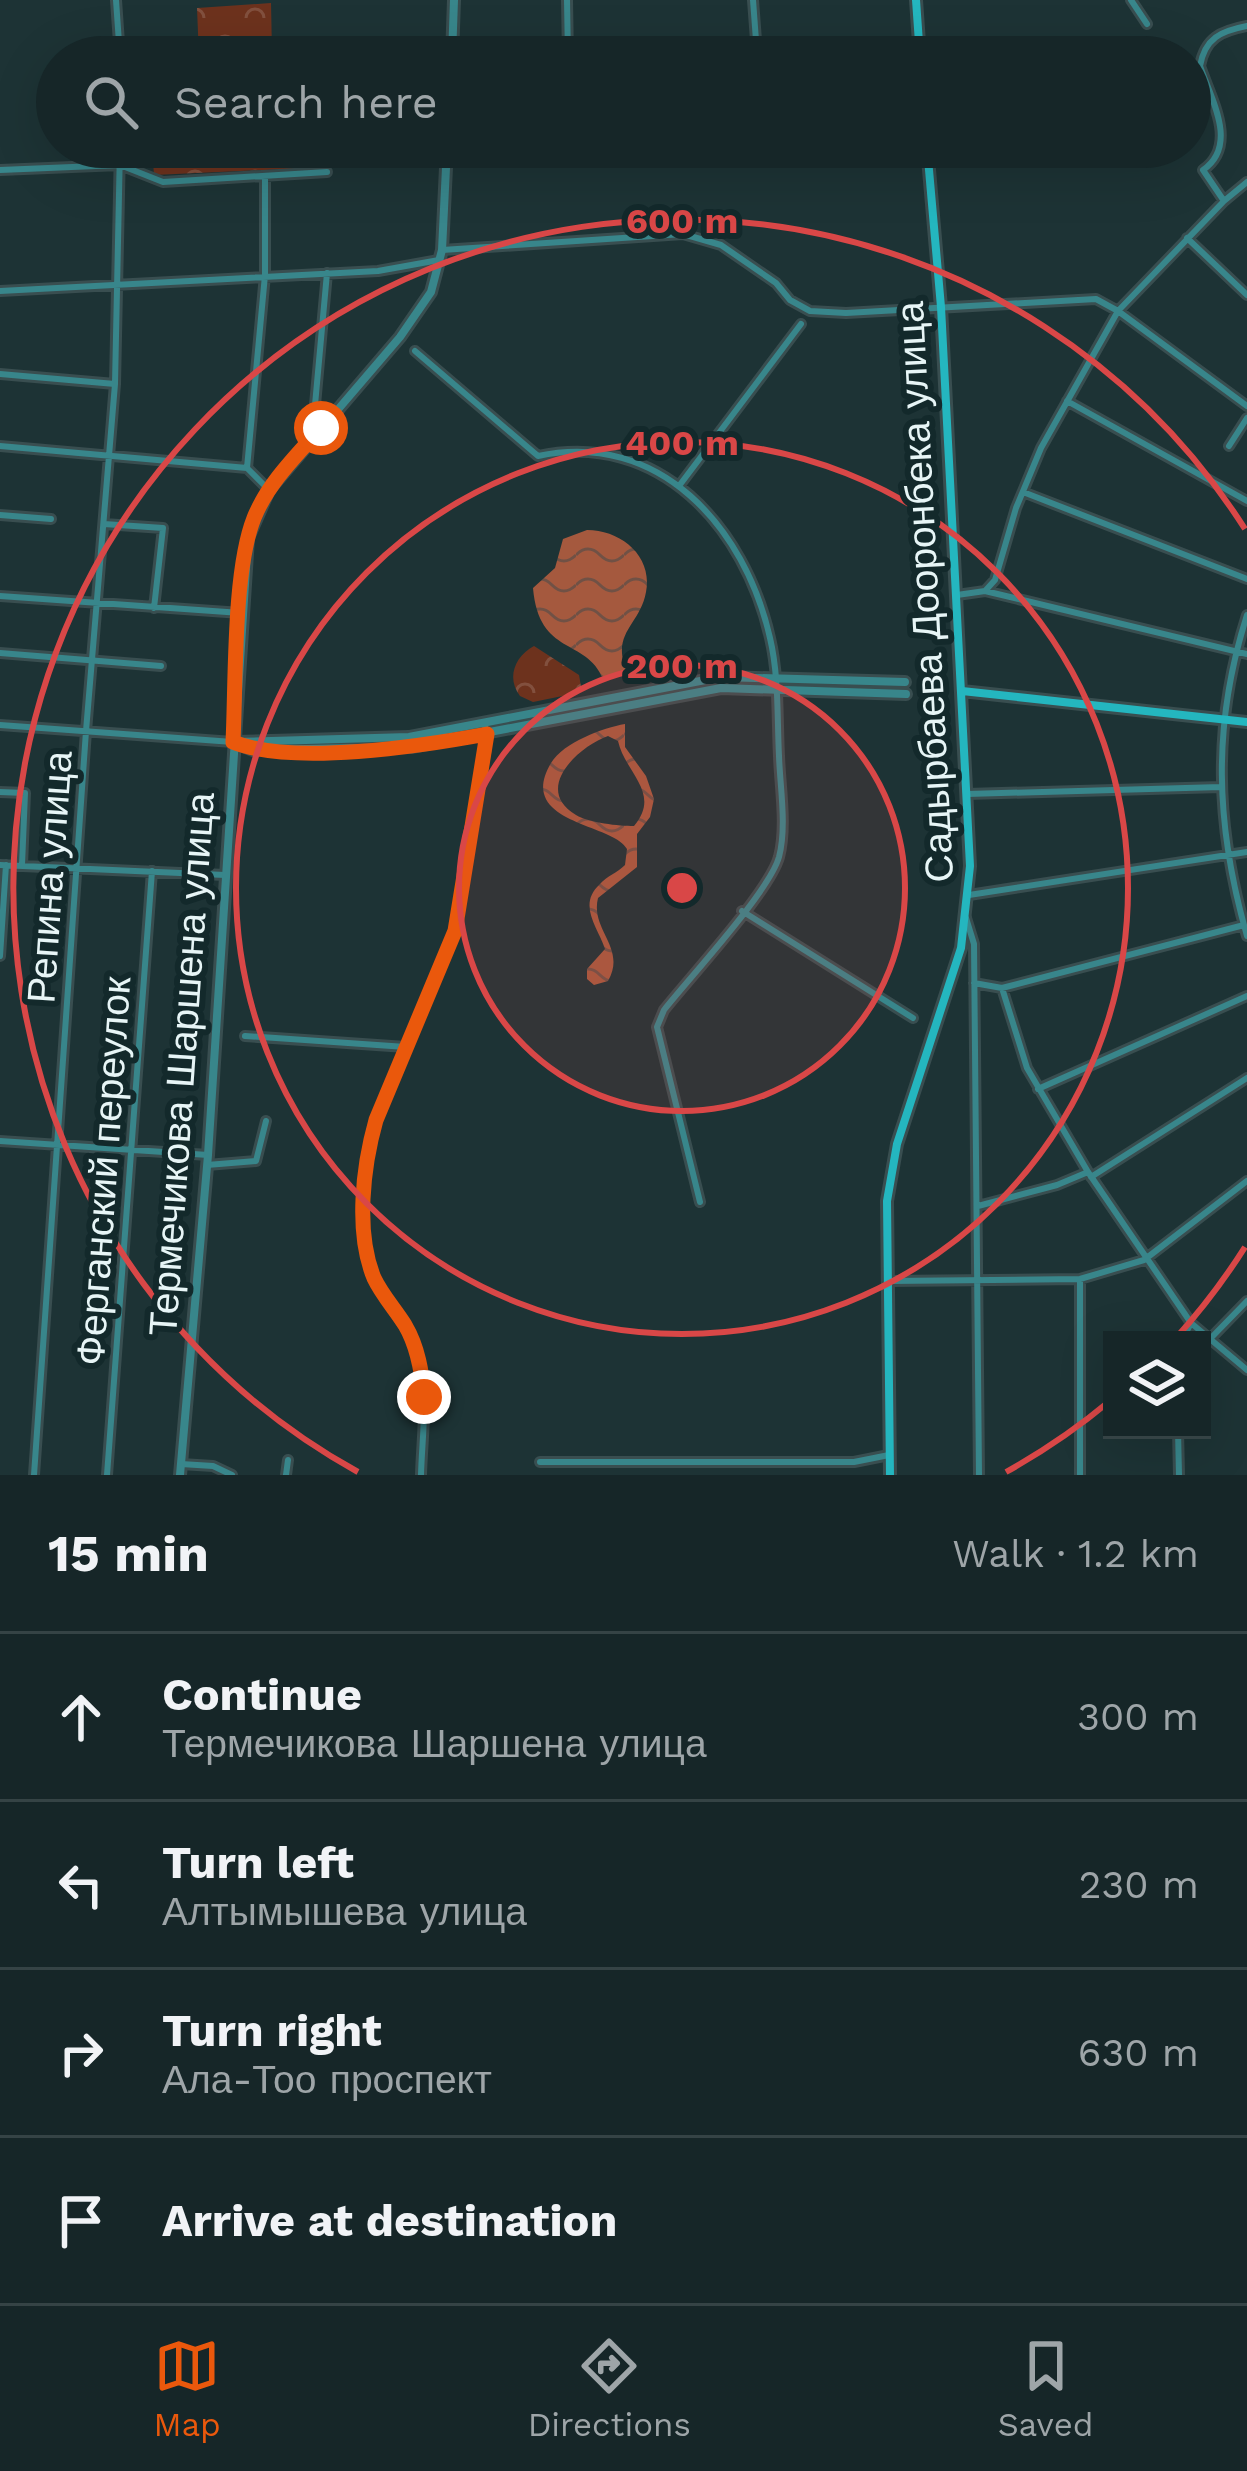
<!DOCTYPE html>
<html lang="en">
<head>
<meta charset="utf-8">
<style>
	body { margin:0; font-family:"Work Sans",sans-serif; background:#233234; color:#f1f3f6 }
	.controls { position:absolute; right:36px; bottom:36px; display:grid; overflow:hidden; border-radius:0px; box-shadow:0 12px 48px #0002 }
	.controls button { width:108px; height:108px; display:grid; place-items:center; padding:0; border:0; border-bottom:3px solid #354345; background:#162628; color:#f1f3f6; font:60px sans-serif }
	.stop { position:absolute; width:36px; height:36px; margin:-27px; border:9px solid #ea580c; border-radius:50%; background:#fff }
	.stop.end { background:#ea580c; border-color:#fff; box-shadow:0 3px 12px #0008 }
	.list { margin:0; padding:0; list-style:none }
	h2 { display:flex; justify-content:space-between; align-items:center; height:156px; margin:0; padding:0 48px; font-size:51px }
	h2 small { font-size:39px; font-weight:400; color:#9ea5a8 }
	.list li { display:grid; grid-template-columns:78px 1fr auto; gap:36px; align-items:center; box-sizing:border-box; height:168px; padding:0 48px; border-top:3px solid #354345 }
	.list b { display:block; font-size:45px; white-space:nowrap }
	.list p { margin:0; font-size:39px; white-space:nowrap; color:#9ea5a8 }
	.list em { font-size:39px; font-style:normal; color:#9ea5a8 }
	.icon { flex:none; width:66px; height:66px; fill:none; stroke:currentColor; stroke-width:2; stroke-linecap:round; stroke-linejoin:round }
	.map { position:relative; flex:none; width:1247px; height:1475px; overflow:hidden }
	.search { position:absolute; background:#162628; box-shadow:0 12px 48px #0002; left:36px; right:36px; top:36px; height:132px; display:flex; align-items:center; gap:30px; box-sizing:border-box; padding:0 42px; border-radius:66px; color:#9ea5a8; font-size:45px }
	.sheet { height:828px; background:#162628 }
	nav { display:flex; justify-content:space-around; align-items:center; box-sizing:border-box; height:168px; border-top:3px solid #354345; background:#162628; font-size:33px; color:#9ea5a8 }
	nav a { display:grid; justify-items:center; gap:6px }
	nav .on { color:#ea580c }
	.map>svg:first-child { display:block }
	.park { fill:url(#park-crowns) }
	.water { fill:url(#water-waves); fill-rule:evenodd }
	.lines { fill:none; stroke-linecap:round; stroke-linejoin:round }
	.minor-casing { stroke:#394e50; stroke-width:12 }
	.tertiary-casing { stroke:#394e50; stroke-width:14 }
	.secondary-casing { stroke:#394e50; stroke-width:14 }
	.minor { stroke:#38868b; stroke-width:6 }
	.tertiary { stroke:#38868b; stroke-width:8 }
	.secondary { stroke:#24b6bf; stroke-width:8 }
	.route { stroke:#ea580c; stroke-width:15 }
	.ring { fill:none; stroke:#d94747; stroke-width:6 }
	.labels { text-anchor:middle; stroke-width:12; stroke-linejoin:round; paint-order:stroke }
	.street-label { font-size:39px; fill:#e7f5f6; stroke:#13292b }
	.centre { fill:#d94747; stroke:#13292b; stroke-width:6 }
	.ring-label { font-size:36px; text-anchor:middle; font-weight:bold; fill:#d94747; stroke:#13292b; stroke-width:12; stroke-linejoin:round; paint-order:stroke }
</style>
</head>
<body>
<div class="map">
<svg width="1247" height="1475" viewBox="0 0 1247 1475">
	<defs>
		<pattern id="park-crowns" width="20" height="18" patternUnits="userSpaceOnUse" patternTransform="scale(3)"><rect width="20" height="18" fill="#6d321d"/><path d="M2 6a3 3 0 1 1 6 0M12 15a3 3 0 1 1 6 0" fill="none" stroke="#82503e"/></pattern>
		<pattern id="water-waves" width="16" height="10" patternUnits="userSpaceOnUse" patternTransform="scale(3)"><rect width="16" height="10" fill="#a5593e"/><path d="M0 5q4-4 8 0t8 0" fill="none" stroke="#705145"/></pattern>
	</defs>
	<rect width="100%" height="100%" fill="#1d3335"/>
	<path class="park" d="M271,3l1,50h29v4h-102l-2,-49z
		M152,147h199l1,19 -198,9z
		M534,646l45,29 3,17 -49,10 -13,-6c-14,-18 -5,-40 14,-50z"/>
	<path class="water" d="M587,530c34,0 66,26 59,62 -6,34 -37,41 -18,82l-25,5c-17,-42 -64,-22 -70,-91l22,-20 8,-29z
		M625,724v23l21,29 8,23 -4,18 -13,17v33l-39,31c-8,32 29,50 10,83l-14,4 -7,-6v-10l18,-20c-7,-22 -28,-44 -5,-65 7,-8 17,-11 25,-19l2,-16c-14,-26 -112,-25 -76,-86 13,-21 52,-35 74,-39zM608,736l10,5c7,32 44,52 16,85 -15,0 -45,-3 -58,-11 -44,-26 3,-69 32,-79z"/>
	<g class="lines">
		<defs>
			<path id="minor" d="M116,0l4,57
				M567,0l1,57
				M753,0l4,54
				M1131,0l16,24
				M0,170l120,-5 43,17 164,-10
				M265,176v99l-18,193 22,22
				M1224,201l-21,-31c36,-25 8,-71 -3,-104 5,-28 21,-35 47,-40
				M1187,238l60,57
				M442,250l241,-16 38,11 55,38 14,17 20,11 36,2 250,-14 22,12 129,95
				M0,291l378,-20 61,-11
				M415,351l123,105c121,-26 207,71 232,182 9,38 7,79 9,118 1,31 8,70 0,101 -10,35 -89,120 -115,153l-7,17 43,175
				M0,374l115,10
				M1067,401l180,100
				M321,427l-7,-11 13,-143
				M0,446l247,22
				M1229,446l18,-28
				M679,486l122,-162
				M1023,492l224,87
				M0,515l51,4
				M104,524l59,4 -9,80
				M985,591l262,63
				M957,595l28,-4 10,-11 21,-72 25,-60 77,-137 106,-110 23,-19
				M0,596l241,17
				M1247,615c-35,110 -32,209 0,321
				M0,653l161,13
				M0,725l233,17
				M0,792l25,1 -3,72
				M967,794l254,-7
				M0,865l225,10
				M969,895l278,-43
				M742,911l171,107
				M966,918l8,26 5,531
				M0,956l6,-91
				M974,983l28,5 242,-63
				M1002,988l25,80 61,104 103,151 56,47
				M245,1036l161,11
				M1038,1089l209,-93
				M0,1141l208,14
				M207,1165l49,-4 10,-40
				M1091,1177l156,-99
				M978,1206l79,-21 31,-13
				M1080,1279v196
				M888,1281l192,-2 64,-19 103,-79
				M1182,1340l9,-17
				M1202,1342l7,-2 38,-39
				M1178,1430l1,45
				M540,1462h314l35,-7
				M181,1464l32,2 19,9
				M34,1475l52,-744 29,-347 5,-237
				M107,1475l45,-604
				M286,1475l2,-15
				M421,1475c1,-39 8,-81 -3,-120 -8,-27 -28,-46 -41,-71 -23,-46 -15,-116 -1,-164l79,-189 31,-183 -1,-26"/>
			<path id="tertiary" d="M452,57l2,-57
				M233,742l20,8 158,-3 310,-59 185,6
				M235,742l174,-5 312,-60 184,5
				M180,1475l28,-320 40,-617 21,-48 131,-153 31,-45 11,-42 5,-103"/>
			<path id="secondary" d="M916,0l4,57
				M962,691l285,31
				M890,1475l-3,-274 10,-57 64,-196 9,-82 -29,-559 -14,-160"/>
		</defs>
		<use href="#minor" class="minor-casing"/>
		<use href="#tertiary" class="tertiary-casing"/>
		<use href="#secondary" class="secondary-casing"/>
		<use href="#minor" class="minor"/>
		<use href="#tertiary" class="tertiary"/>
		<use href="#secondary" class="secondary"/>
	</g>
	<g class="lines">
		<path class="route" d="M321,428c-24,27 -53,55 -67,90 -21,53 -18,164 -21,224 59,24 190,4 254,-8l-32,197 -79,189c-13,46 -21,112 -2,158 8,17 21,31 31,47 13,22 17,47 19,72"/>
	</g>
	<circle cx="682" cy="888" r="223" fill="#d94747" fill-opacity=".12"/>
	<g class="ring">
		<circle cx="682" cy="888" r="223"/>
		<circle cx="682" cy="888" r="446"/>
		<path d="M1245 1247A668 668 0 0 1 1175 1339M1111 1400A668 668 0 0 1 1006 1472M358 1472A668 668 0 1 1 1245 529"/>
	</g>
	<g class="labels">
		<g class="street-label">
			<text transform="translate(924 592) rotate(-93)" y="14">Садырбаева Дооронбека улица</text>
			<text transform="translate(49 877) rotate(-86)" y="14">Репина улица</text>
			<text transform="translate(181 1064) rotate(-86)" y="14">Термечикова Шаршена улица</text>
			<text transform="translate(103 1171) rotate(-86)" y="14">Ферганский переулок</text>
		</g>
	</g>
	<circle cx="682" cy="888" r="18" class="centre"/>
	<g class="ring-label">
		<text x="682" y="233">600 m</text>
		<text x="682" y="455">400 m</text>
		<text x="682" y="678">200 m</text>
	</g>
</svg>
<div class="controls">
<button><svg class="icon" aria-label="layers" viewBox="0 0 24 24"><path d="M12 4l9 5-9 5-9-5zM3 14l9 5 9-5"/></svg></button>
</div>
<div class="stop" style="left:321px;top:428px"></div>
<div class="stop end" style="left:424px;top:1397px"></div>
<div class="search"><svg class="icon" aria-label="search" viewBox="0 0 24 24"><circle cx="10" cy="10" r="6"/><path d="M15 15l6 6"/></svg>Search here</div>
</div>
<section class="sheet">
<h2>15 min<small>Walk · 1.2 km</small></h2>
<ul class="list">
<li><svg class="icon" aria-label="ahead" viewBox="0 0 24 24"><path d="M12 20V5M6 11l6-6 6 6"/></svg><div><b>Continue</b><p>Термечикова Шаршена улица</p></div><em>300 m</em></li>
<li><svg class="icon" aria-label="left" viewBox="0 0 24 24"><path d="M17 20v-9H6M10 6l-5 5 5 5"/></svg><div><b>Turn left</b><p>Алтымышева улица</p></div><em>230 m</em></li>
<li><svg class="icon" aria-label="right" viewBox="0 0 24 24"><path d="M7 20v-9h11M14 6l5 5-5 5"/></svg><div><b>Turn right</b><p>Ала-Тоо проспект</p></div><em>630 m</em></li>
<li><svg class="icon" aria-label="arrive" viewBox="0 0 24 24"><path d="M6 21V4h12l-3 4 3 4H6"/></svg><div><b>Arrive at destination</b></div></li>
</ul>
</section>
<nav>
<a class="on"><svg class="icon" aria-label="map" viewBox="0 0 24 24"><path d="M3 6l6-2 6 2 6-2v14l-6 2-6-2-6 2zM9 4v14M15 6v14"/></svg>Map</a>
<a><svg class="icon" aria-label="directions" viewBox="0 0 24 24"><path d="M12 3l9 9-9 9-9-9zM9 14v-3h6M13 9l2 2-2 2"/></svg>Directions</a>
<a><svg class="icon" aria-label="saved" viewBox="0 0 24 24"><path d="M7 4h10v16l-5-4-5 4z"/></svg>Saved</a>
</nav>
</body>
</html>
